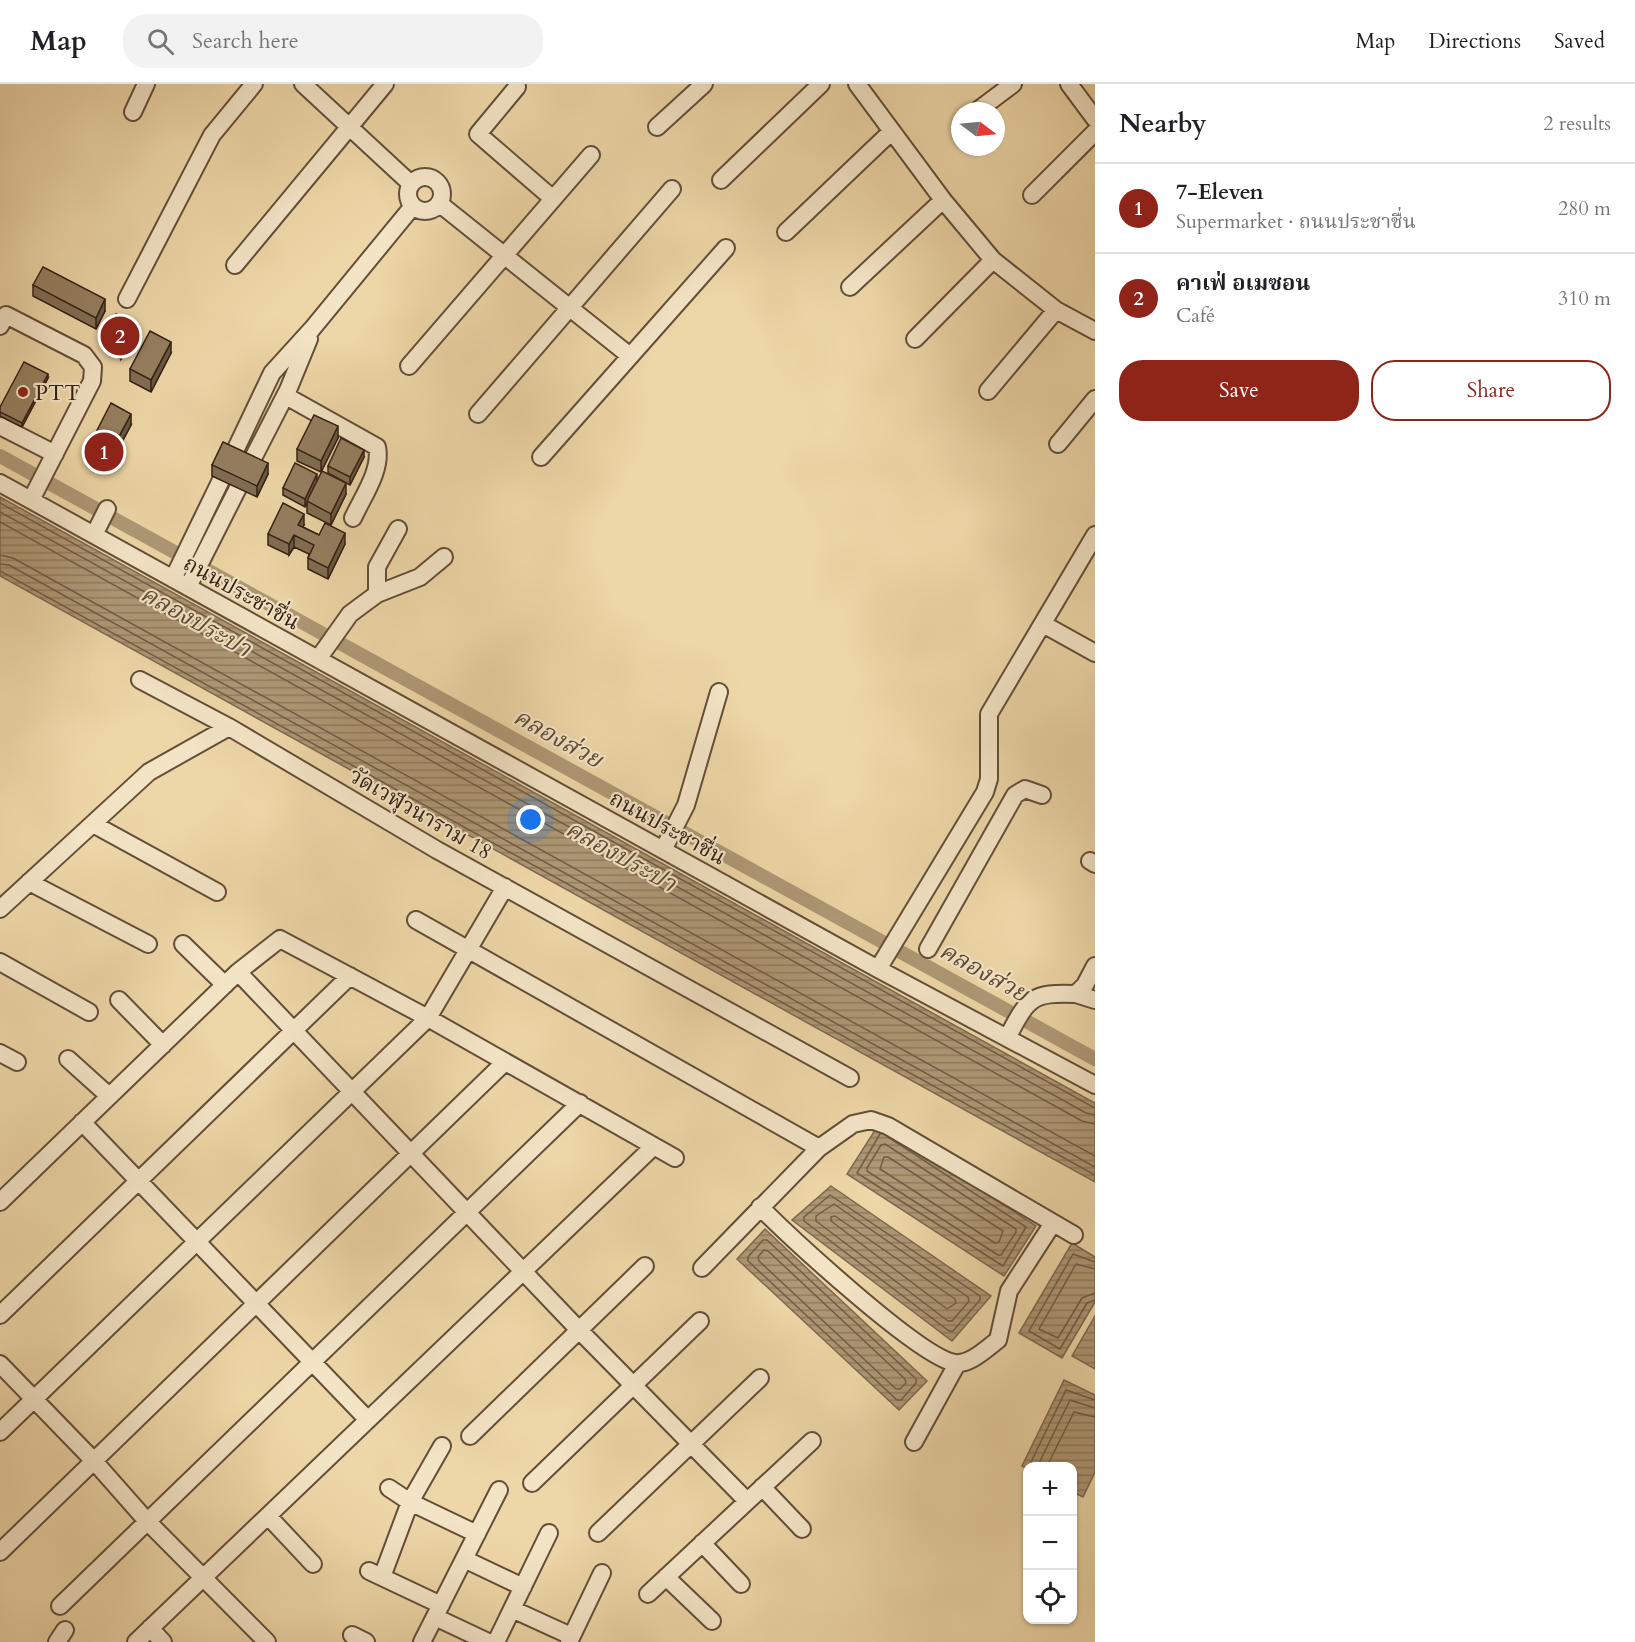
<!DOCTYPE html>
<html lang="en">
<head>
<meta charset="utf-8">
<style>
	body { margin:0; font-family:Cardo,"Noto Serif Thai",serif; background:#f2f2f2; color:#202124 }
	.controls { position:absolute; right:18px; bottom:18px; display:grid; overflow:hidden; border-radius:12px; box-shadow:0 2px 4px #0004 }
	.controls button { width:54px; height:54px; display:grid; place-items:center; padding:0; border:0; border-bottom:2px solid #e0e0e0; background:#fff; color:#202124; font:30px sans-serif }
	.compass { position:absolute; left:951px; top:18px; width:54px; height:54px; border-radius:50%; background:#fff; box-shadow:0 2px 4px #0004; rotate:106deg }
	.you { position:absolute; left:531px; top:736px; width:21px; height:21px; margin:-15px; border:4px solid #fff; border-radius:50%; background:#1a73e8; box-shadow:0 0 0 9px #1a73e833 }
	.badge { display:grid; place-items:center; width:39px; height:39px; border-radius:50%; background:#8f2418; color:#fff; font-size:20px; font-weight:700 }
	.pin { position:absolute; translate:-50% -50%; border:3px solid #fff; box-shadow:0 2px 6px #0006 }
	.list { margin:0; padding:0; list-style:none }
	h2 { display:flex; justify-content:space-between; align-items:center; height:78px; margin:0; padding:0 24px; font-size:26px }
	h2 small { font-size:20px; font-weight:400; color:#757577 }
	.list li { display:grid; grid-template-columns:39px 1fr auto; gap:18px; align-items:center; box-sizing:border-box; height:90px; padding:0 24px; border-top:2px solid #e0e0e0 }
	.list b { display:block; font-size:22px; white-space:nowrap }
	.list p { margin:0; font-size:20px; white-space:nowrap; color:#757577 }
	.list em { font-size:20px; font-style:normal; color:#757577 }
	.actions { display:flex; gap:12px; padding:18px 24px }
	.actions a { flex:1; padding:14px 0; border:2px solid #8f2418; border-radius:24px; text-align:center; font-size:21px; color:#8f2418 }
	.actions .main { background:#8f2418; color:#fff }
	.icon { flex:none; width:33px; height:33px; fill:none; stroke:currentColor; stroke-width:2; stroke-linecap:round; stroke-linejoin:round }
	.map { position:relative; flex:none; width:1095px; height:1558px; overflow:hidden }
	header { display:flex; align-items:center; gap:36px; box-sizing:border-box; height:84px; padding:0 30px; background:#fff; border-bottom:2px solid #e0e0e0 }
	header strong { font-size:28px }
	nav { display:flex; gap:33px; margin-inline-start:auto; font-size:21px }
	.search { width:420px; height:54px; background:#f2f2f2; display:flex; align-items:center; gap:15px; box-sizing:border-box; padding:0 21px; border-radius:24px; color:#757577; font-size:22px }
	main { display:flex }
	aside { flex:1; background:#fff }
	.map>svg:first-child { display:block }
	.water { fill:url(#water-rules); stroke:#7e684e; stroke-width:1.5 }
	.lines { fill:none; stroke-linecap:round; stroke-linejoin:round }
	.shore { stroke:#725c44; stroke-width:1.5 }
	.canal { stroke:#ae9875; stroke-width:14 }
	.minor-casing { stroke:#634e38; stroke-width:20 }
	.minor { stroke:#f3e4c6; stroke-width:16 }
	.wall { fill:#806d53; stroke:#352013; stroke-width:1.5 }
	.shaded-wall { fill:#685943; stroke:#352013; stroke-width:1.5 }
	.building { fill:#957f60; stroke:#352013; stroke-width:1.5 }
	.poi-dot { fill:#8f2418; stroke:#f3e4c6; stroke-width:2 }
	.labels { text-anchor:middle; stroke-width:4.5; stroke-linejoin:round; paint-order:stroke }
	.poi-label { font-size:22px; fill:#352013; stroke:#f3e4c6; text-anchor:start }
	.street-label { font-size:22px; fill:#352013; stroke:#f3e4c6 }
	.water-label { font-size:24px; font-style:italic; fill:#5f4a35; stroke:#f3e4c6 }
</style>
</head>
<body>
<header>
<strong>Map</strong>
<div class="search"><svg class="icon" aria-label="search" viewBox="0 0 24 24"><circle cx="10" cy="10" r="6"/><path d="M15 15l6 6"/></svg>Search here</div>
<nav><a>Map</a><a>Directions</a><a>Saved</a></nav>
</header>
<main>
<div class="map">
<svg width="1095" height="1558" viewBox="0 0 1095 1558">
	<defs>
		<pattern id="water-rules" width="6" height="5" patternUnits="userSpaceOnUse" patternTransform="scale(1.5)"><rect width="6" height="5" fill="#ae9875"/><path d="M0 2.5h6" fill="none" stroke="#8e7c5f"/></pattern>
	</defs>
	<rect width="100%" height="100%" fill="#edd6a7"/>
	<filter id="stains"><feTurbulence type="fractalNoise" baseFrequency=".00333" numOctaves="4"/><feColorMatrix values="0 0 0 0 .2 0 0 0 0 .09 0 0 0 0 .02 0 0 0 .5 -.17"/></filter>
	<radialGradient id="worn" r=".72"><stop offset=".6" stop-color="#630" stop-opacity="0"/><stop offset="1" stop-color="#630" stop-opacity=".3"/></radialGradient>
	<path class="water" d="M0,413l1095,606v79l-1095,-606z
		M879,1040l157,102 -32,50 -157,-102z
		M831,1102l160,110 -39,45 -160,-121z
		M765,1145l162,152 -28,29 -162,-151z
		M1072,1159l23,14v45l-33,56 -43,-25z
		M1095,1232v53l-23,-13z
		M1064,1296l31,15v77l-12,25 -10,-5 -1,-26h-44l-1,3 -5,-3z"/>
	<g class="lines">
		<path class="shore" d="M0,419l1095,605
			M0,428l1086,601 9,2
			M0,438l1082,599 13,3
			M0,471l13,3 1082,598
			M0,480l9,1 1086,602
			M0,487l1095,604
			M880,1050l-23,39 146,93 23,-39 -138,-90
			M885,1060l131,85v3l-15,23h-3l-131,-84v-3l14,-23z
			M884,1073h4l115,74 -4,11 -4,1 -115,-74z
			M830,1111l150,101v4l-27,31h-4l-145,-110v-4z
			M834,1120l134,93 1,4 -17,20h-4l-132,-100v-5z
			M835,1132l120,83 1,4 -9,6 -116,-88v-4z
			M763,1156h4l149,139v4l-15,17h-4l-149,-139v-4z
			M764,1166l4,1 137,128 1,4 -6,6h-4l-137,-128 -1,-4z
			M1095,1178l-22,-8 -44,77 31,18 27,-46 8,-3
			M1095,1185l-19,-5 -37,65 19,9 24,-40 13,-5
			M1032,1382l-1,-4 35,-72 29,10
			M1041,1382l-1,-5 30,-61 25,8
			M1050,1382l-1,-4 25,-50 21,5"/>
		<path class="canal" d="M0,372l1095,603"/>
		<defs>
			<path id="minor" d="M303,0l108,100
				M857,0l86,116 50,60 63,50 39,21
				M1069,0l26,35
				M517,3l-39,47 74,64
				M977,27l36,-27
				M133,28l13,-28
				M657,43l47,-43
				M408 110a17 17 0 1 1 34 0a17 17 0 1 1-34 0Z
				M721,96l100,-96
				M1032,111l63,-63
				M440,120l190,152
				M786,148l106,-101
				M235,181l150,-181
				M850,203l93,-87
				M127,215l85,-164 42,-51
				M0,242l6,-11 78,40 9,12 -1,14 -61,119
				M915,255l78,-79
				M409,282l182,-211
				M988,307l68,-81
				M286,312l91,51c5,23 -14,49 -24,71
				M478,330l194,-225
				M0,342l55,28
				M1058,360l37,-45
				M232,373l40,-84 40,-44 101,-123
				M541,373l185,-209
				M249,382l39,-76 21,-51
				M0,399l878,486 217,116
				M94,451l13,-26
				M173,495l48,-99
				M188,503l50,-99
				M377,510v-27l21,-38
				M1043,540l52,29
				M318,575l32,-45 27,-20 43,-17 24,-20
				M140,596l89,47
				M93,740l124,68
				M663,766l23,-45 33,-113
				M1090,777l5,3
				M29,798l119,62
				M0,825l149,-137 80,-45 208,123 413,228
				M416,836l403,228
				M183,860l42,41
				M928,865l87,-154 10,-6 17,6
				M0,878l89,50
				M878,885l107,-177 4,-13v-65l106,-179
				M238,888l341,358 168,171
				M1076,910l19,6
				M119,916l44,45
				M1007,954c21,-39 23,-46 69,-44l9,-9 10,-19
				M0,969l17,9
				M68,975l41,37
				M82,1038l286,298
				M0,1118l238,-230 42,-33 148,79 247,140
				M760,1123c30,30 159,150 195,156 15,2 32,-15 43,-23l11,-49 44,-68
				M702,1184l117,-120 34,-24 18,-4 17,6 186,109
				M0,1231l350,-339
				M0,1280l94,97 52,59 121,122
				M0,1348l428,-414 77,-131
				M470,1352l175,-170
				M914,1358l43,-78
				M532,1399l168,-162
				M762,1403l40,42
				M389,1404l21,14 67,32
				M268,1432l45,48
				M598,1449l162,-155
				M702,1459l39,41
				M0,1468l505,-490
				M464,1475l59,28
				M369,1487l72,34
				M382,1493l28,-75 32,-56
				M666,1493l46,44
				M648,1510l164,-153
				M60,1522l520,-503
				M512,1525l59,27
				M435,1533l53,25
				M150,1544l13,14
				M352,1551l14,7
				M57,1558l8,-12
				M136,1558l518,-496
				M422,1558l77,-152
				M496,1558l53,-109
				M569,1558l33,-69"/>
		</defs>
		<use href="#minor" class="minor-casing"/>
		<use href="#minor" class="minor"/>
	</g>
	<path class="wall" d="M33,201l72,26 -9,18 -63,-33z
		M105,249h31l-15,26 -8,-4 1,-9 -9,-5z
		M171,269l-20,39 -21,-11v-12z
		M48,294l-26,49 -22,-11v-9z
		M131,341l-23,43 -19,-10v-12z
		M338,354l-17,34 -24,-11v-12z
		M364,373l-14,28 -22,-12v-7z
		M212,381l56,9 -11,23 -45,-21z
		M317,396l29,14 -15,31 -24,-12v-10l-2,4 -22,-12v-7z
		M304,441l-1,2 16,8 26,9 -17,35 -20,-10v-11l1,-4 -15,-7 -5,8 -21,-10v-11z"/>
	<path class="shaded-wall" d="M105,215v12l-9,18v-11z
		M136,241v8l-15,26v-8z
		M171,258v11l-20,39v-12z
		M48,290v4l-26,49v-4z
		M131,330v11l-23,43v-11z
		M338,342v12l-17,34v-11z
		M364,366v7l-14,28v-8z
		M268,379v11l-11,23v-11z
		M317,390v8l-12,25v-8z
		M346,399v11l-15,31v-11z
		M304,430v11l-6,12v-12z
		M345,449v11l-17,35v-11z
		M294,451v12l-5,8v-11z"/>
	<path class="building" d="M43,183l62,32 -9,19 -63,-33z
		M116,230l20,11 -15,26 -8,-4 4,-7 -12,-7z
		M150,247l21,11 -20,38 -21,-11z
		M24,278l24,12 -26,49 -22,-11v-5z
		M111,319l20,11 -23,43 -19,-11z
		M314,331l24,11 -17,35 -24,-12z
		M341,354l23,12 -14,27 -22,-11z
		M223,358l45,21 -11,23 -45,-21z
		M295,379l22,11 -12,25 -22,-11z
		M322,387l24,12 -15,31 -24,-13z
		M283,419l21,11 -6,11 21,10 6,-12 20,10 -17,35 -20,-10 6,-13 -20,-10 -5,9 -21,-10z"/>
	<circle class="poi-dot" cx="23" cy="308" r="6"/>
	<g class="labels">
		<g class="poi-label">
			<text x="35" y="316">PTT</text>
		</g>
		<g class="street-label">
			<text transform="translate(242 508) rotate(29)" y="8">ถนนประชาชื่น</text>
			<text transform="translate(421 729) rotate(30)" y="8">วัดเวฬุวนาราม 18</text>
			<text transform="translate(668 743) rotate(29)" y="8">ถนนประชาชื่น</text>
		</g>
		<g class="water-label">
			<text transform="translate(196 537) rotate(29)" y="8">คลองประปา</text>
			<text transform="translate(558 654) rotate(29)" y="8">คลองส่วย</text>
			<text transform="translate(621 772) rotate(29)" y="8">คลองประปา</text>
			<text transform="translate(984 888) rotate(29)" y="8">คลองส่วย</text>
		</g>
	</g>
	<rect width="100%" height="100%" filter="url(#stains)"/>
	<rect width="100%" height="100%" fill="url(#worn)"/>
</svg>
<div class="controls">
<button>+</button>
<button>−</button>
<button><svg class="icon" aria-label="locate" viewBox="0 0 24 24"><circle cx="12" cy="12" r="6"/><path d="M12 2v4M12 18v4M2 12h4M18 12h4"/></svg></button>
</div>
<svg class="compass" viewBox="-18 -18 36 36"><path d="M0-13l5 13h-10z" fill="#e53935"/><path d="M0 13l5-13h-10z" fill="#757577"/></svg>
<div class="you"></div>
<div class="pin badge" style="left:104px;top:368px">1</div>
<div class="pin badge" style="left:120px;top:252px">2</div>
</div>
<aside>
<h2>Nearby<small>2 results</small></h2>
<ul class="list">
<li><span class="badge">1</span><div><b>7-Eleven</b><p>Supermarket · ถนนประชาชื่น</p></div><em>280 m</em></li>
<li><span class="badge">2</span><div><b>คาเฟ่ อเมซอน</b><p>Café</p></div><em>310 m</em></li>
</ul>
<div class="actions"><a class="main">Save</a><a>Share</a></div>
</aside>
</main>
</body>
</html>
